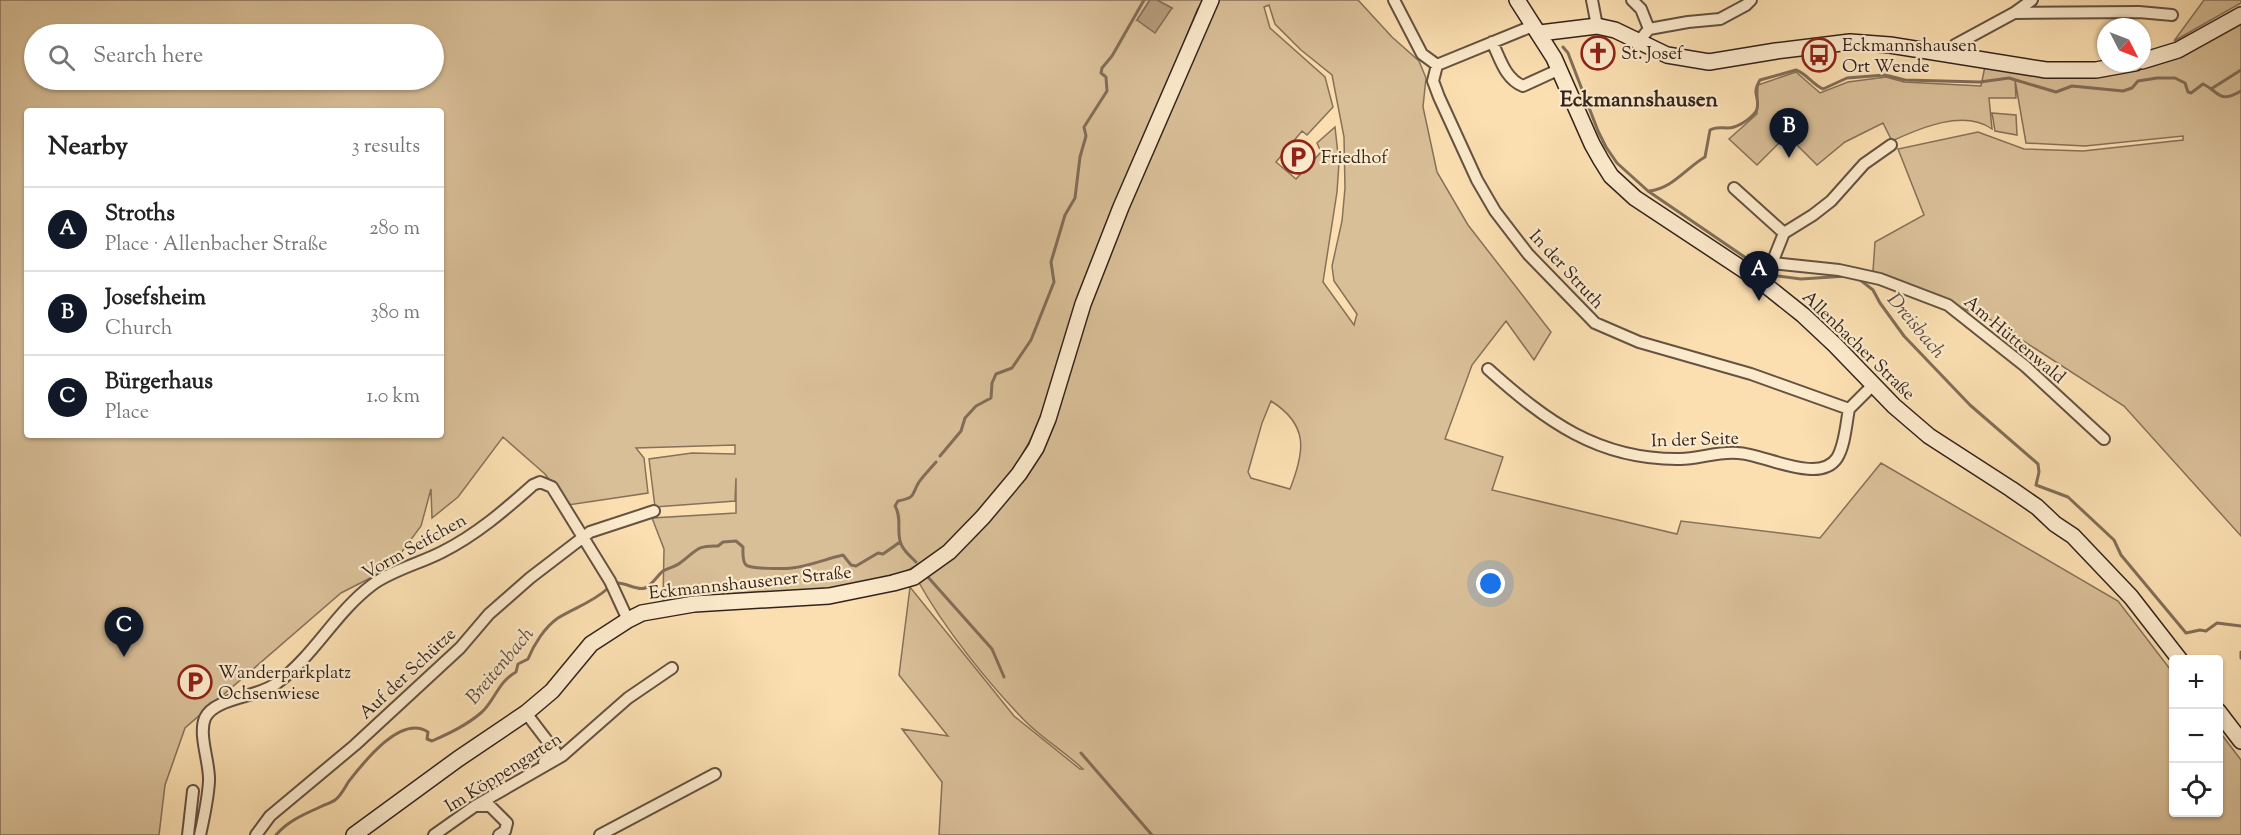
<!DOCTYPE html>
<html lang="en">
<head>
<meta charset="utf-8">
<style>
	body { margin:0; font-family:"Sorts Mill Goudy",serif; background:#f2f2f2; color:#222 }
	.controls { position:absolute; right:18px; bottom:18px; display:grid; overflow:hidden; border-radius:6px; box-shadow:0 2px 4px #0004 }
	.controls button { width:54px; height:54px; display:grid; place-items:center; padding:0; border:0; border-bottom:2px solid #e0e0e0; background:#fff; color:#222; font:30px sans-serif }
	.compass { position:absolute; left:2097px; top:18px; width:54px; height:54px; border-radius:50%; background:#fff; box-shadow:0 2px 4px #0004; rotate:132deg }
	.you { position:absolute; left:1491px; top:584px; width:21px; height:21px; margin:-15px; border:4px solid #fff; border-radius:50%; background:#1a73e8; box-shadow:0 0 0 9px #1a73e833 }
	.badge { display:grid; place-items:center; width:39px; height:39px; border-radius:50%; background:#111827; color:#fff; font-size:20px; font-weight:700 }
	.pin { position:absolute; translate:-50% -50px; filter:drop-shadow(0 2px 3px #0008) }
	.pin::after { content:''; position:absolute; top:32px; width:21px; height:18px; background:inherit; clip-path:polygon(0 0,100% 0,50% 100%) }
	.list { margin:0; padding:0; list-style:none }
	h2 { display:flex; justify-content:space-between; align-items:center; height:78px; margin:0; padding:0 24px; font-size:26px }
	h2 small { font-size:20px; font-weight:400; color:#767676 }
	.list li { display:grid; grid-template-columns:39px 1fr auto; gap:18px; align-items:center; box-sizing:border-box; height:84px; padding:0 24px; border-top:2px solid #e0e0e0 }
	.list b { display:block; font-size:22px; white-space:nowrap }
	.list p { margin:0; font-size:20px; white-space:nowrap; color:#767676 }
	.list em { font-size:20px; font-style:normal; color:#767676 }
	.icon { flex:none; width:33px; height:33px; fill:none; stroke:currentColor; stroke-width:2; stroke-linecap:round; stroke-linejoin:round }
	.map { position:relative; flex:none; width:2241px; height:835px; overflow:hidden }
	.search { position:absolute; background:#fff; box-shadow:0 2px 4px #0004; left:24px; top:24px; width:420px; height:66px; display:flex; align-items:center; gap:15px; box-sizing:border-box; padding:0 21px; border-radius:33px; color:#767676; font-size:22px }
	.panel { position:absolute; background:#fff; box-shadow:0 2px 4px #0004; left:24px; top:108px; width:420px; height:330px; border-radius:6px }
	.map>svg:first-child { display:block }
	.green { fill:#d9bf98; stroke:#86715a; stroke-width:1.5; fill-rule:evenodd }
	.water { fill:#b79f7f; stroke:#826d58; stroke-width:1.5 }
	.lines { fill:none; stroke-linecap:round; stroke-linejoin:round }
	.stream { stroke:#826d58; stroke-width:3 }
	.minor-casing { stroke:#645242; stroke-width:14 }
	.secondary-casing { stroke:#32231d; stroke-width:18 }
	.minor { stroke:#fceacc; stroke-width:10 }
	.secondary { stroke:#fceacc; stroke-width:15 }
	.labels { text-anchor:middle; stroke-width:4.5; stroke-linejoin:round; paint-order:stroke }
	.poi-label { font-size:18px; fill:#32231d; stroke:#fceacc; text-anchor:start }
	.street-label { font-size:18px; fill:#32231d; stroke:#fceacc }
	.water-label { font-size:20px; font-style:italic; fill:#614e3f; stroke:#fceacc }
	.quarter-label { font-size:21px; font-weight:bold; fill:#32231d; stroke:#fceacc }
</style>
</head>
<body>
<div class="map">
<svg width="2241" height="835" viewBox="0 0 2241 835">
	<rect width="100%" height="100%" fill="#fbdfb1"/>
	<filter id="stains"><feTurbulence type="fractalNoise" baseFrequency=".00333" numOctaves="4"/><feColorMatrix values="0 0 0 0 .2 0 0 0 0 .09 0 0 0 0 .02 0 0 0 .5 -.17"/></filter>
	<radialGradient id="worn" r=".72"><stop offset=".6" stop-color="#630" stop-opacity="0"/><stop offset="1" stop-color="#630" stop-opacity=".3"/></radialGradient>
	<path class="green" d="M0,0h1150l-13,20 35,-12 -15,-8h46l-6,10 -119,293 -40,123 -25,45 -48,54 -29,29 -31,18 -79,18 -163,11 1,-52 -12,-31 84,-5v-35l-1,23 -80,6 -6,-48 43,-6 43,1v-9l-99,3 8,10 4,35 -80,12 -23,-31 -42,-37 -45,60 -26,21 -1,-29 -10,37 -31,42 -49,25 -156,135 -20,57 -6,50h-159zM34,34h400v46h-400zM27,111h414v324h-414z
		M1217,0h141l34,37 27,24 7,17 -3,29 14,65 31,53 83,107 -17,28 -28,-39 -34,44 -27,74 58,18 -11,33 185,44 4,-13 139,17 61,-75 237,138 55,72 1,139h44l1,-81 22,29v75h-1302l3,-53 -40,-53 46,7 -49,-61 11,-88 104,129 66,53h3c-18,-17 -40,-30 -58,-48 -37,-38 -81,-93 -107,-140l121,-132 47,-146zM1269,5l6,19 26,26 31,25 12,62 1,51 -3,33 -10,45 2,15 23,33 -3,11 -31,-43 14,-90 2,-29 -4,-36 -18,16 4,9 -25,27 -20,-17 26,-31 5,4 26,-28 -8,-30 -55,-49 -6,-21zM1271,401c38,24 34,50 19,88l-39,-11 -3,-6 14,-49z
		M2204,0h37v3l-67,38z
		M2241,21v515l-117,-130 -133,-86 -118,-49 2,-29 49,-27 -26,-66 80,-17 46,17 59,2 100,-11v-4l-98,10 -59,-3 -11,-63 1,18h-27l3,31c-28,-20 -72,-1 -100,12l-9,-18 -38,19 -28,23 -30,-30 -30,30 -28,-26 28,-25 1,-29 38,-13 24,21 28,-11 38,-5 18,5 77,4 4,-20 76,12 66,-6z
		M1992,113l24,2 1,20 -22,-4z"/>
	<path class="water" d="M1150,0h7l15,8 -17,25 -18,-13z"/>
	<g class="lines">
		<path class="stream" d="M1563,47l5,6 30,78 8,16 11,16 31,28 123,84 30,4 46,-3
			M2211,89l30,-19
			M1649,191c23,-2 37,-23 56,-34l5,-27c8,-5 16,0 24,-3 7,-2 21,-11 23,-18 3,-14 -6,-14 3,-29l36,-10c11,4 16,14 27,19l24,-11 38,-3 20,5 75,2 29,-4 47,14 16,-6 51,5 9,-3 6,-7 19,-3h18l10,5 3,9 3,1 12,-9c17,8 15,20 38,7
			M1859,279l14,11 7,13 24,33 66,69 68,59 1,8 -3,13 32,12 46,43 7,15 65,78 14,-3 6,1 11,-8 24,3
			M940,456l21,-25 4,-13 11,-12 15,-8 1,-15 4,-9 16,-6 19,-28 23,-58 -3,-20 14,-47 10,-17 5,-41 6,-21 -2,-9 23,-36 -1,-14 -5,-4 1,-5 10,-12 32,-56
			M916,562c-5,-5 -11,-10 -14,-16 -7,-12 1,-27 -7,-40l3,-5c19,-4 13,-6 21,-19 5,-7 12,-14 17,-20
			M927,576l65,73 12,28
			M618,583c8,0 20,8 27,5 7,-3 12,-12 18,-17 5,-3 12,-4 17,-8 16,-11 15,-18 38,-17l5,-4 13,-1 7,6c0,5 -1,14 3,18 5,4 39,4 46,3 17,-2 34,-9 51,-13l8,10 5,1 22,-13 5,1 17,-12
			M2241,652v6
			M1081,753l71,82
			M276,835c11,-13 26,-20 42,-27 5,-3 13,-5 17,-8 6,-4 10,-13 14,-19 15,-19 52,-67 79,-49l-1,7 5,2c18,-8 35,-16 50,-29 13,-12 16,-30 34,-40l2,-8 10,-5c6,-15 17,-32 30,-41 16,-10 35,-16 49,-29"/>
		<defs>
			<path id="minor" d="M1394,0l28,54 15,11 98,-40
				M1592,0l5,26
				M1632,0l9,9 8,20
				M2014,13l18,-13
				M1639,41l10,-12 39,-7 32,-3 26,-14 5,-5
				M1492,42c8,16 13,37 31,44l37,-17
				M1947,55l8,-10 59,-32 125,-1 33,3
				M1437,65l-4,16 6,16 38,83 18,31 33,43 67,69 44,19 112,32 98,35 24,-24
				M1734,188l50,45
				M1772,263l67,7 41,9 68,26 77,61 79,73
				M1759,280l13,-17 12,-30 29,-18 18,-14 33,-37 27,-19
				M1488,369c58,52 110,91 192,90 19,0 38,-8 58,-6 26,1 81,32 99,5 8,-13 9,-34 12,-49
				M526,713l29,38 -11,11
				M476,806h14l17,17 -2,8 -6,4
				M188,835l5,-44
				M200,835c4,-18 8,-35 9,-54 1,-18 -11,-46 -4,-63 10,-21 53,-20 72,-35 37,-27 58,-70 95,-98 18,-14 49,-22 70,-33 34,-17 63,-42 91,-67l7,-3 12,5 58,94 18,39
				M256,835l14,-19 85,-71 105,-97 29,-34 41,-36 60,-46 64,-21
				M434,835l41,-29 87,-50 66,-58 44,-30
				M600,835l115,-61"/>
			<path id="secondary" d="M1517,0l37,58 38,86 9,16 10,16 24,22 124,82 44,35 32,30 59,61 35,30 82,53 26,18 18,17 18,12 58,61 49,63
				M1540,33l57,-7 18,4 52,25 42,7 67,-11 74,-9 40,3 156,25h50l39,-7
				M2142,61l36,-11 63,-35
				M2218,711l23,30
				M354,835l104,-76 68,-46 26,-22 39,-47 37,-24 14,-7 52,-9 135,-8 64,-13 21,-6 35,-25 34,-35 36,-43 17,-26 12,-29 35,-115 38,-97 90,-207"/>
		</defs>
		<use href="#minor" class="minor-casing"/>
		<use href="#secondary" class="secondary-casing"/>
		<use href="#minor" class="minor"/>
		<use href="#secondary" class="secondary"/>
	</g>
	<defs>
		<symbol id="church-ring" viewBox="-11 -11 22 22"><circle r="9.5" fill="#fceacc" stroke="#8f2418" stroke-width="1.5"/><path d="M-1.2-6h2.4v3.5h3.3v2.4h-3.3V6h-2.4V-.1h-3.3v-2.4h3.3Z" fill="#8f2418"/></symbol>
		<symbol id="bus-ring" viewBox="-11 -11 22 22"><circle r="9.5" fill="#fceacc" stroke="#8f2418" stroke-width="1.5"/><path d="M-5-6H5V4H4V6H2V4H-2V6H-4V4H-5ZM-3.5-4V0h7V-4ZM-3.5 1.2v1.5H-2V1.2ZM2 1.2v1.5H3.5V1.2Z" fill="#8f2418"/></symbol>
		<symbol id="parking-ring" viewBox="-11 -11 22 22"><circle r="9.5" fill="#fceacc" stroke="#8f2418" stroke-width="1.5"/><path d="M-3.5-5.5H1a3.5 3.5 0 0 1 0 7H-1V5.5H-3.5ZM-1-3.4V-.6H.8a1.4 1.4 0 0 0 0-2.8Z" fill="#8f2418"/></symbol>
	</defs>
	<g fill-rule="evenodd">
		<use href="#church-ring" x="1579" y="34" width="38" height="38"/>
		<use href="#bus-ring" x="1800" y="36" width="38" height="38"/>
		<use href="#parking-ring" x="1279" y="138" width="38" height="38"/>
		<use href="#parking-ring" x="176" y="663" width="38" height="38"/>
	</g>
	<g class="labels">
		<g class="poi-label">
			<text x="1842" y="51">Eckmannshausen<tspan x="1842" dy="21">Ort Wende</tspan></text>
			<text x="1621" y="59">St. Josef</text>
			<text x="1321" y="163">Friedhof</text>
			<text x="218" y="678">Wanderparkplatz<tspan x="218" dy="21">Ochsenwiese</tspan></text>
		</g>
		<g class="street-label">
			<text transform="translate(1567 269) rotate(47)" y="6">In der Struth</text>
			<text transform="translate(2015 339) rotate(40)" y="6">Am Hüttenwald</text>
			<text transform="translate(1859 345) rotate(44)" y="6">Allenbacher Straße</text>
			<text transform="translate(1695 439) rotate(-2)" y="6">In der Seite</text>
			<text transform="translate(414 546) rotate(-29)" y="6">Vorm Seifchen</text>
			<text transform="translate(750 582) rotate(-6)" y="6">Eckmannshausener Straße</text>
			<text transform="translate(407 673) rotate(-43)" y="6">Auf der Schütze</text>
			<text transform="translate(503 772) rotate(-32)" y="6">Im Köppengarten</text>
		</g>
		<g class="water-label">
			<text transform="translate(1917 325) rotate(50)" y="7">Dreisbach</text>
			<text transform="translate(499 665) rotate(-50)" y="7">Breitenbach</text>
		</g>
		<g class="quarter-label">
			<text x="1639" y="106">Eckmannshausen</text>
		</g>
	</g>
	<rect width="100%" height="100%" filter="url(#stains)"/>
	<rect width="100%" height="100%" fill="url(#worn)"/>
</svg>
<div class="controls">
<button>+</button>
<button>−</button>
<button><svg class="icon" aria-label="locate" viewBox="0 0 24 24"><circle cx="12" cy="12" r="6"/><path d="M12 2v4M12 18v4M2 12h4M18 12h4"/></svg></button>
</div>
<svg class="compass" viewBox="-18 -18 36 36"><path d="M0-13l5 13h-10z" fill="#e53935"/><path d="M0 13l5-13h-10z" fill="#767676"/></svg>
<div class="you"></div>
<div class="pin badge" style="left:1759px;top:301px">A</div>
<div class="pin badge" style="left:1789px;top:158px">B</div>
<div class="pin badge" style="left:124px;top:657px">C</div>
<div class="search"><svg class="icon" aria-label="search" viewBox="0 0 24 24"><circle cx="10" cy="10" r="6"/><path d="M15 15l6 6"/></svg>Search here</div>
<section class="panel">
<h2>Nearby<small>3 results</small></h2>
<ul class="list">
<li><span class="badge">A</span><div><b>Stroths</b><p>Place · Allenbacher Straße</p></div><em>280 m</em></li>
<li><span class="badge">B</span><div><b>Josefsheim</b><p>Church</p></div><em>380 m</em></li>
<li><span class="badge">C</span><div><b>Bürgerhaus</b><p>Place</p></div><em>1.0 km</em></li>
</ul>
</section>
</div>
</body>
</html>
